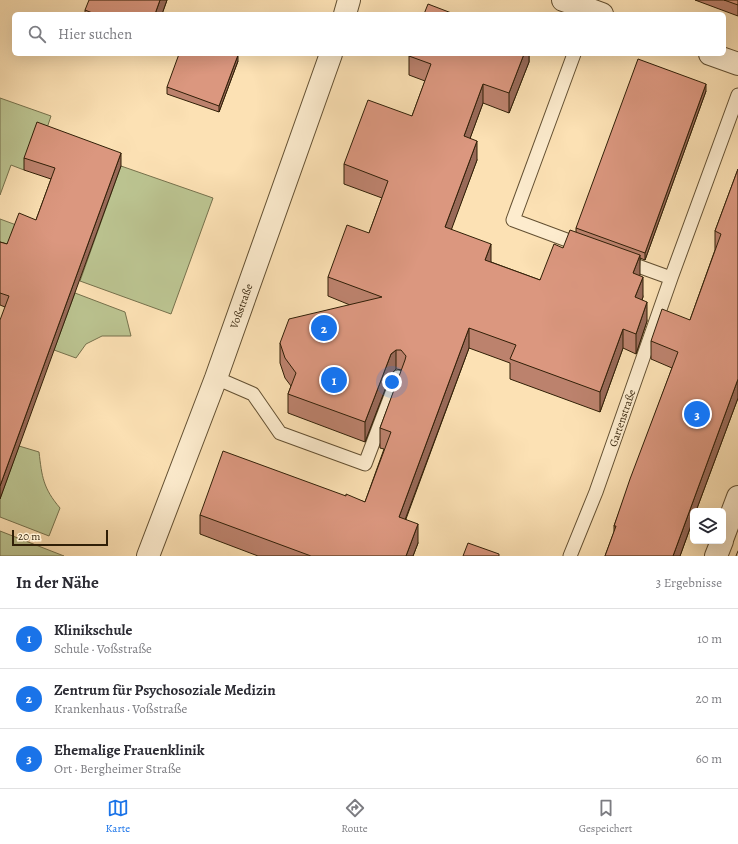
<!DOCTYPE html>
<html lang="de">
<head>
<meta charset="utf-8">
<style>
	body { margin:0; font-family:Alegreya,serif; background:#f7f7f7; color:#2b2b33 }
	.controls { position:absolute; right:12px; bottom:12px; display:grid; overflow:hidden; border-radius:6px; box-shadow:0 4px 16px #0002 }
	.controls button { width:36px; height:36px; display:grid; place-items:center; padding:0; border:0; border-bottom:1px solid #e1e1e2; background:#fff; color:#2b2b33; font:20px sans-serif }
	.scale { position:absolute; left:12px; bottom:10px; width:96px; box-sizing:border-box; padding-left:4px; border:2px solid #301f07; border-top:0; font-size:11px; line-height:14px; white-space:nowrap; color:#301f07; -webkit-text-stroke:3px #fdecce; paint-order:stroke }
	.you { position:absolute; left:392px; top:382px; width:14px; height:14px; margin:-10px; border:3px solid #fff; border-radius:50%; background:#1a73e8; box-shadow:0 0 0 6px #1a73e833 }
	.badge { display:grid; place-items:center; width:26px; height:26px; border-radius:50%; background:#1a73e8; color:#fff; font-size:13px; font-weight:700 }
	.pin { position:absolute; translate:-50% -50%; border:2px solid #fff; box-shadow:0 1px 4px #0006 }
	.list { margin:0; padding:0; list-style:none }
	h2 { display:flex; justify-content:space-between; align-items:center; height:52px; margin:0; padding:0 16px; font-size:17px }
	h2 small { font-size:13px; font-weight:400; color:#7c7c81 }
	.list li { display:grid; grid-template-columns:26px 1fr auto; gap:12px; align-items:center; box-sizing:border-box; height:60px; padding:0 16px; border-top:1px solid #e1e1e2 }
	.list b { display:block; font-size:15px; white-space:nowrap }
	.list p { margin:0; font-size:13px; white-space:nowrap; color:#7c7c81 }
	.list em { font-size:13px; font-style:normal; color:#7c7c81 }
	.icon { flex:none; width:22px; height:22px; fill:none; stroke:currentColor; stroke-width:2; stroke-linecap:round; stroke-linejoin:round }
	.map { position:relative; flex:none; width:738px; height:556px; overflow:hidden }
	.search { position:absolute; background:#fff; box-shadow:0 4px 16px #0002; left:12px; right:12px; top:12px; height:44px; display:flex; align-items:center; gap:10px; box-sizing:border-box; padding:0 14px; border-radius:6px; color:#7c7c81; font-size:15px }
	.sheet { height:232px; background:#fff }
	nav { display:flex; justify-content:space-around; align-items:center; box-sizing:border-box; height:56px; border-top:1px solid #e1e1e2; background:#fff; font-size:11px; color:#7c7c81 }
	nav a { display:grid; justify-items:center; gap:2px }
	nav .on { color:#1a73e8 }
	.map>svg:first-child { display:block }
	.green { fill:#bbc390; stroke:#76714c }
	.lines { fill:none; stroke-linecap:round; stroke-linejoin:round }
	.service-casing { stroke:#635032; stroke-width:15 }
	.minor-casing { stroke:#635032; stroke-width:24 }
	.tertiary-casing { stroke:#635032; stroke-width:24 }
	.service { stroke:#fdecce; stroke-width:13 }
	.minor { stroke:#fdecce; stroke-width:22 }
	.tertiary { stroke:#fdecce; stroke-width:22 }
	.tram { stroke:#301f07; stroke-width:1 }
	.wall { fill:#bc826d; stroke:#301f07 }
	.shaded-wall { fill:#996a59; stroke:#301f07 }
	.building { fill:#db977f; stroke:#301f07 }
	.labels { text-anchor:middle; stroke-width:4; stroke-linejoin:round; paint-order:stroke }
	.street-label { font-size:11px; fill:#301f07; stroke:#fdecce }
</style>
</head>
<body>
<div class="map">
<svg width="738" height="556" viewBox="0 0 738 556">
	<rect width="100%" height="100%" fill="#fce1b4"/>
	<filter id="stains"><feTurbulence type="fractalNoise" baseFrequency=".005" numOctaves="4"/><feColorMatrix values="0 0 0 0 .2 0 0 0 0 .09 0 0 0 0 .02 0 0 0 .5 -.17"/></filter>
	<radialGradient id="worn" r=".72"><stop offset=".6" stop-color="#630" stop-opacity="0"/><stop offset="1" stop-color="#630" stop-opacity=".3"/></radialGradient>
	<path class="green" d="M0,98l51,18 -7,21 -7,-2 -13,35 -13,-5 -11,30z
		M121,166l92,32 -42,116 -91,-33z
		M0,219l19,7 -12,31 -7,-3z
		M75,293l50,19 6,24h-29l-16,8 -10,14 -22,-8z
		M19,446l20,6c3,25 4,36 21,56l-11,28 -49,-19v-18z
		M0,531l64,25h-64z"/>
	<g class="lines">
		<defs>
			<path id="service" d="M574,54l-61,166 70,26
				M624,261l47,17 67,-183
				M216,378l37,16 27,39 85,31 33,-87
				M570,556l26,-64 75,-214"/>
			<path id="minor" d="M563,0l39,14
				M345,14l4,-14
				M710,54l28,10
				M148,556l68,-178 115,-324"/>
			<path id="tertiary" d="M723,537l15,-40
				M716,556l6,-15"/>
		</defs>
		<use href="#service" class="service-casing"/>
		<use href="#minor" class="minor-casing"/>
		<use href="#tertiary" class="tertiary-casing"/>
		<use href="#service" class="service"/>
		<use href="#minor" class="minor"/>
		<use href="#tertiary" class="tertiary"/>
		<path class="tram" d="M736,556l2,-5"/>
	</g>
	<path class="wall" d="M167,0l-5,14h-77v-4z
		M695,0h43v16z
		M529,54v8l-20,51 -26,-10 -13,35 7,22 -26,69 40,33 49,18 23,-32 13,-16v-4l130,-137 -61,169 -5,-2 -1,18 4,21 -1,2 5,22 -11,33 -13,-6 -23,64 -90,-33v-16l-41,-15 -63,171 12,24 -5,13h-155l-58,-22v-19l146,-19 19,6 19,-53 -4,-1v-20l22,-58 -6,-1 -5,5 -26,68 -77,-29v-19l3,-8 -6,-8 -5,-15v-20l70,-38 -22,-9v-19l41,-44 13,-35 -38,-14v-20l68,-48 13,-35 -16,-6v-19z
		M238,61l-19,51 -52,-18v-7z
		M24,158l97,8 -116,141 -5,-2v-63l7,2 29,-24 15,-41 -27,-9z
		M738,169v229l-42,113h-3v9l-13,36h-75l9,-24v-6l58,-158 -21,-9v-18l39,-21 25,-70v-19z"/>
	<path class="shaded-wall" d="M160,0h7l-5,14h-7z
		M524,54h5v8l-20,51v-20z
		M238,55v6l-19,51v-6z
		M483,84v19l-19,52v-19z
		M706,84v7l-61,169v-7z
		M477,141v19l-32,87v-20z
		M121,153v13l-121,333v-13z
		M491,244v20l-6,-4z
		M640,255v20l-7,18v-20z
		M643,277v20l-8,19v-19z
		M647,302v19l-11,33v-20z
		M469,328v20l-70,188v-19z
		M623,329v19l-23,64v-20z
		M396,350v19l-5,5 -26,68v-20l26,-68z
		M738,379v19l-42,113h-3v9l-13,36h-7z
		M418,524v19l-5,13h-7z"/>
	<path class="building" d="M89,0h71l-5,14h-60l-10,-4z
		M724,0h14v5z
		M428,4l26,10h-30z
		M179,54h57l2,1 -19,51 -52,-19z
		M410,54h114l-15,39 -26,-9 -19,52 13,5 -32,86 46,17 -6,16 55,20 14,-36 9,4 7,-18 70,25 -7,18 10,4 -8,20 12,5 -11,32 -13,-5 -23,63 -90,-33 6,-14 -47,-17 -70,189 19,7 -12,32h-95l-111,-41 23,-64 123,45v-2l19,8 26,-70 -11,-4 25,-68 1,-4 -5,-6h-5l-5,4 -26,68 -77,-28 8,-21 -11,-15 -5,-15 9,-24 93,-22 -54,-20 19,-52 22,8 19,-52 -44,-17 24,-64 44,16 19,-52 -22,-8z
		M638,59l68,25 -61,169 -69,-25z
		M37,122l84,31 -121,333v-166l9,-24 -9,-3v-51l7,2 12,-31 17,7 19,-52 -31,-10z
		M738,169v210l-65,177h-68l11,-30h-2l16,-47 48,-127 -27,-11 11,-32 28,11 31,-86 -6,-3z
		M468,543l31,11v2h-36z"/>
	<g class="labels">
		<g class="street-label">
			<text transform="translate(241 306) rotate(-70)" y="4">Voßstraße</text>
			<text transform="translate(622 418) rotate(-71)" y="4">Gartenstraße</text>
		</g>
	</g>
	<rect width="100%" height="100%" filter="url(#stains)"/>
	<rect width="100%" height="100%" fill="url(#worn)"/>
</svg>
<div class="controls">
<button><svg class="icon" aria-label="layers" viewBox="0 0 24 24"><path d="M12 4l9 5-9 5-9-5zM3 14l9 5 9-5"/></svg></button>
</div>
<div class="scale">20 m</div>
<div class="you"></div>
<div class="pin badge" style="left:334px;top:380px">1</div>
<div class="pin badge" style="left:324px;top:328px">2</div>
<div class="pin badge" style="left:697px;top:414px">3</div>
<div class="search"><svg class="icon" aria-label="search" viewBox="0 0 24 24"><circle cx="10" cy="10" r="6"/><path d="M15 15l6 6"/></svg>Hier suchen</div>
</div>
<section class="sheet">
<h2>In der Nähe<small>3 Ergebnisse</small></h2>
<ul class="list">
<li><span class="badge">1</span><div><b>Klinikschule</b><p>Schule · Voßstraße</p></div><em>10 m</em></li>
<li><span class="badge">2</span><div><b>Zentrum für Psychosoziale Medizin</b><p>Krankenhaus · Voßstraße</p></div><em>20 m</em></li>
<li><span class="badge">3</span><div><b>Ehemalige Frauenklinik</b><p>Ort · Bergheimer Straße</p></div><em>60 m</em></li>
</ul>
</section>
<nav>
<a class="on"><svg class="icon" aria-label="map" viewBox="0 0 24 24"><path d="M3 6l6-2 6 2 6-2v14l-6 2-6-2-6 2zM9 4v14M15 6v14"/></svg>Karte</a>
<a><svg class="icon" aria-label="directions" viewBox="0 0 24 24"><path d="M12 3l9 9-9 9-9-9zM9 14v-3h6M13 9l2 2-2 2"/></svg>Route</a>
<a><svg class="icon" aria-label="saved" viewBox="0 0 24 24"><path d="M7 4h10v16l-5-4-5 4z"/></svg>Gespeichert</a>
</nav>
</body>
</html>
